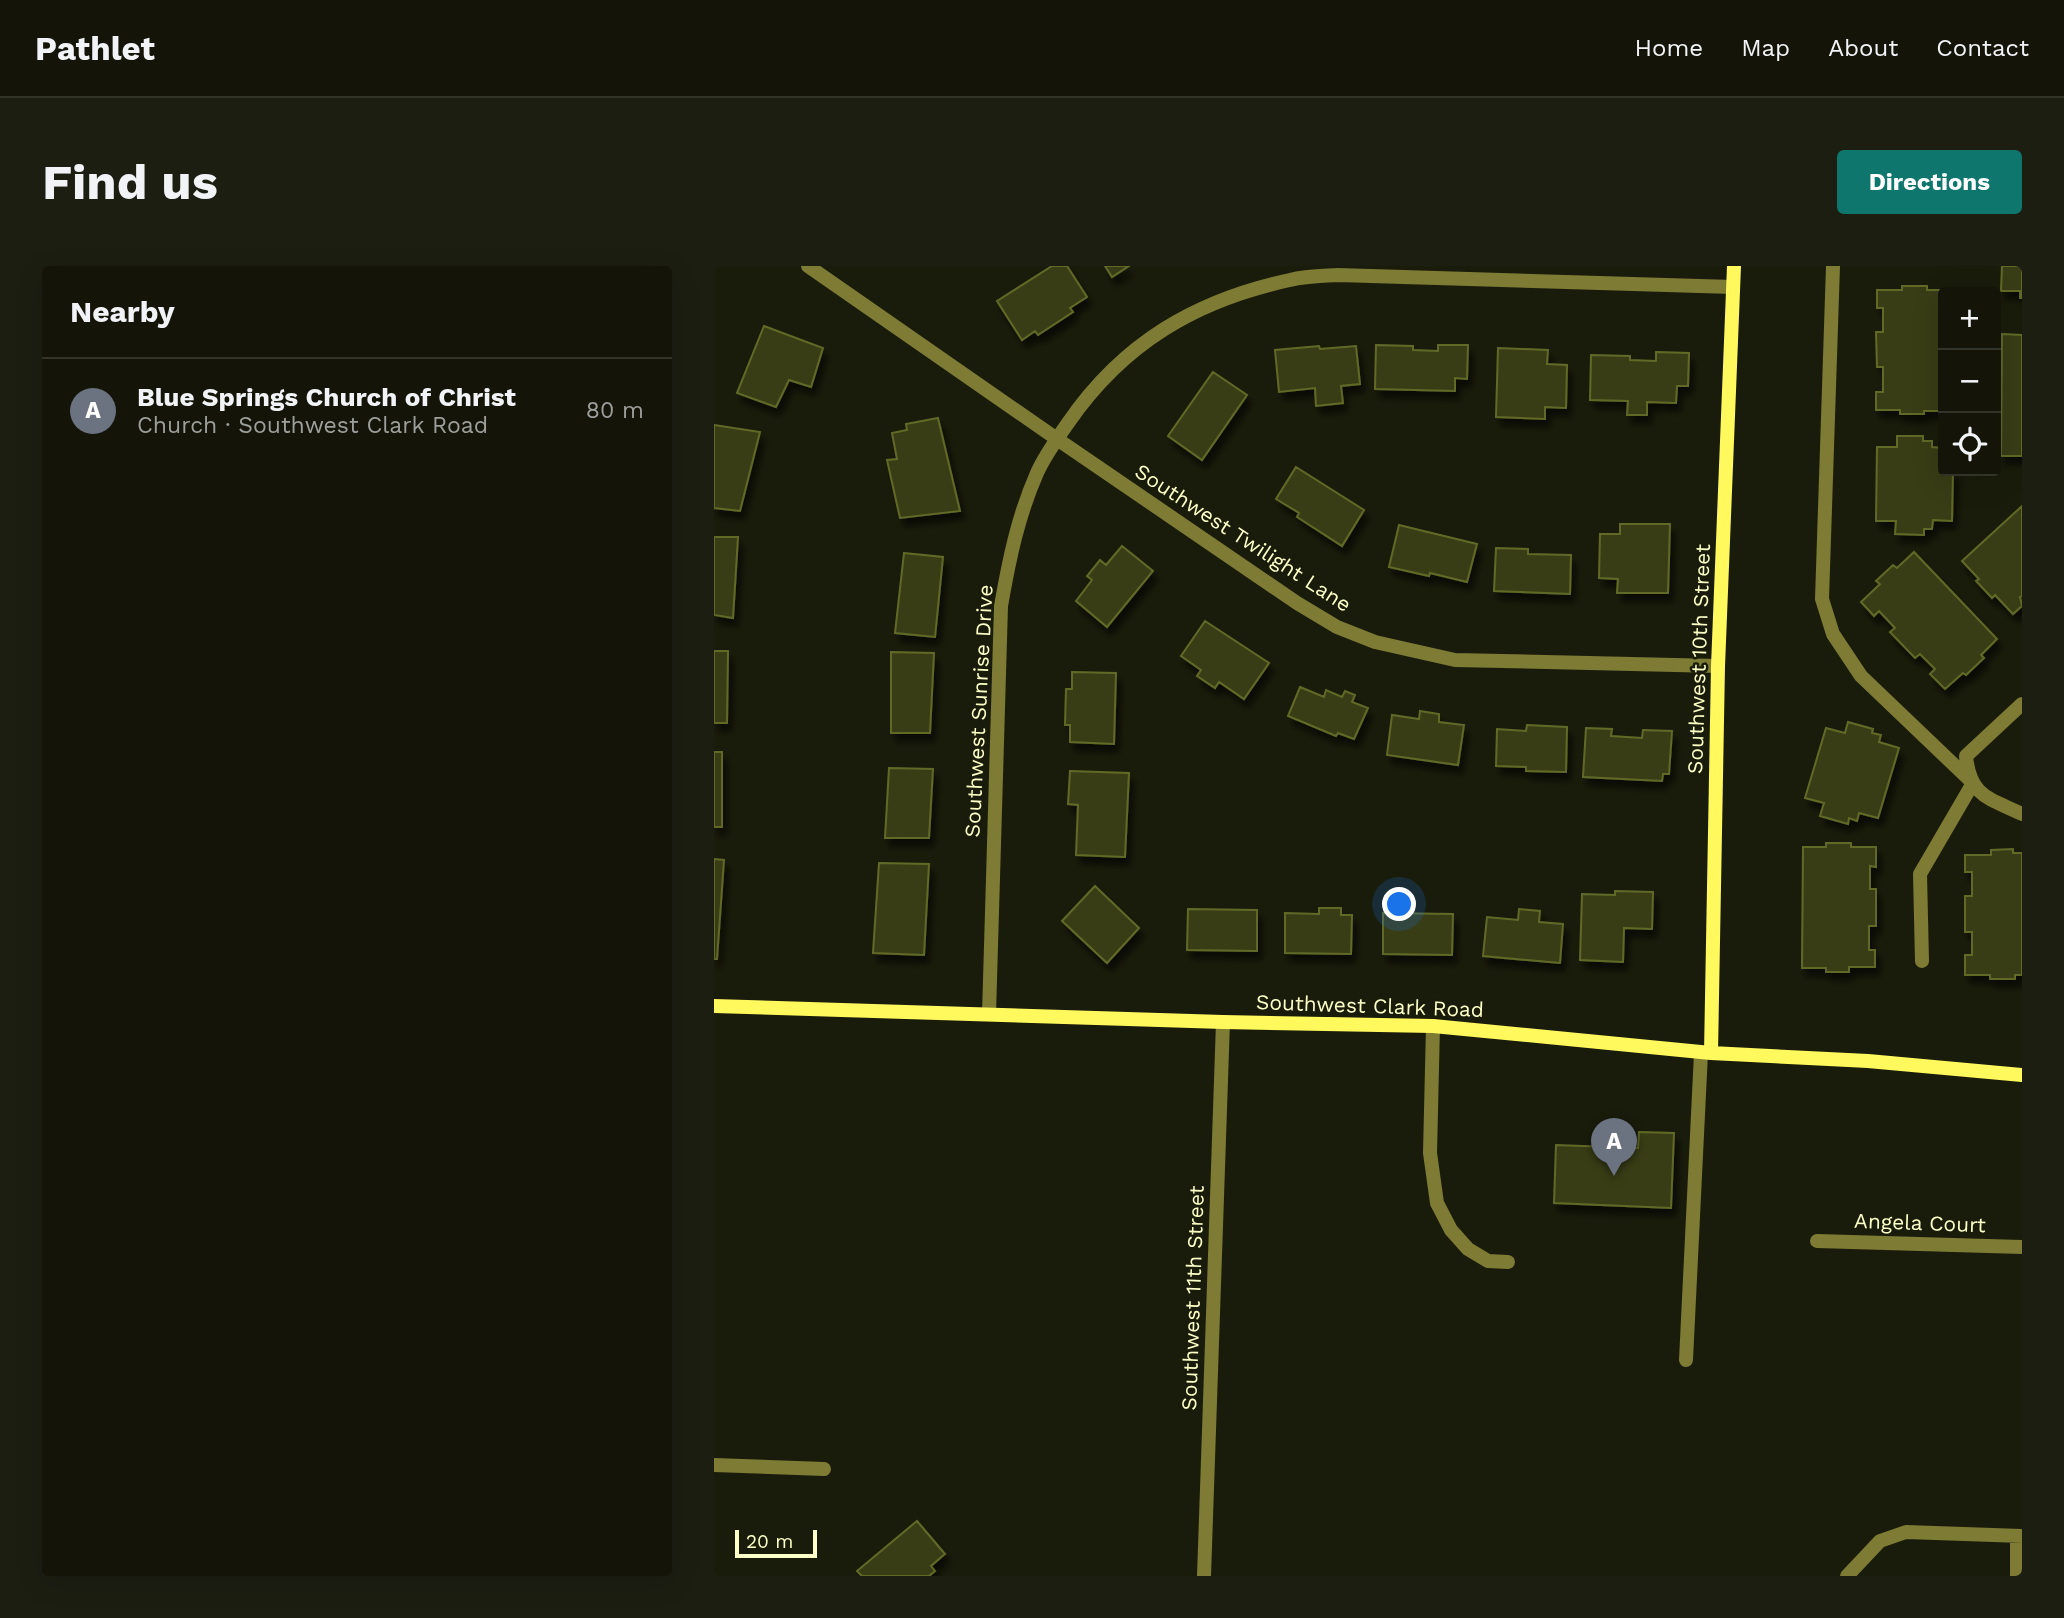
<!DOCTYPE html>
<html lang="en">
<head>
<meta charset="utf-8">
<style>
	body { margin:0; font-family:"Work Sans",sans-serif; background:#1d1e12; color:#f1f3f6 }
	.controls { position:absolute; right:21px; top:21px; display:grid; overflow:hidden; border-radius:7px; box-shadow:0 7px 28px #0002 }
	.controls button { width:63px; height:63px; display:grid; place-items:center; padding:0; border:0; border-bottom:2px solid #333429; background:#141508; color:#f1f3f6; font:35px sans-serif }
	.scale { position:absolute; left:21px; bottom:18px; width:82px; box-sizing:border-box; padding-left:7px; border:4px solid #fcffc6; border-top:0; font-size:19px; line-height:24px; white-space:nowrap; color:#fcffc6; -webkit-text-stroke:5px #1a1c0b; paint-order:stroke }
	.you { position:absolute; left:686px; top:639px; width:24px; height:24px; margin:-18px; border:5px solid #fff; border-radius:50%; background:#1a73e8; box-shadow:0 0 0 10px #1a73e833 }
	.badge { display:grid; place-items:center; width:46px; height:46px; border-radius:50%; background:#0f766e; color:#fff; font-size:23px; font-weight:700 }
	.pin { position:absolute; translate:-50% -58px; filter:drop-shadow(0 2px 4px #0008) }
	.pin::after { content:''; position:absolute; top:37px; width:24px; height:21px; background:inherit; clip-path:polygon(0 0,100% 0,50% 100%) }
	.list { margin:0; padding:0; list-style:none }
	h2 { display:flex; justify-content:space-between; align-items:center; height:91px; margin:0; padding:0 28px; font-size:30px }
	h2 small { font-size:23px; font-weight:400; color:#9d9f9c }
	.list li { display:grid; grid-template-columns:46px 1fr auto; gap:21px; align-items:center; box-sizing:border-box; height:105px; padding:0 28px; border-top:2px solid #333429 }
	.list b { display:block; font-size:26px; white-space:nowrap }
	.list p { margin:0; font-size:23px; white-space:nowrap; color:#9d9f9c }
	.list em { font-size:23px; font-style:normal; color:#9d9f9c }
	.icon { flex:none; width:38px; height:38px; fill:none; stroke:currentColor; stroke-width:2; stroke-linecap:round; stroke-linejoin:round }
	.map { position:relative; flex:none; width:1308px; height:1310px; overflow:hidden; border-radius:7px }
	header { display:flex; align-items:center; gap:42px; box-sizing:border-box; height:98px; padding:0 35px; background:#141508; border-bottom:2px solid #333429 }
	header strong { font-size:33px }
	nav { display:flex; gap:38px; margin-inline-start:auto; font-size:24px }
	.intro { display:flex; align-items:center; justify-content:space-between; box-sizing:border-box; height:168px; padding:0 42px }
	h1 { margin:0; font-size:49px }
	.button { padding:18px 32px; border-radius:7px; background:#0f766e; color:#fff; font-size:24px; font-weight:700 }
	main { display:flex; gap:42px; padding:0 42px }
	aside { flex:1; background:#141508; border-radius:7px; box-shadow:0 7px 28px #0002 }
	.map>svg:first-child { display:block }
	.building { fill:#383e16; stroke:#616a28; stroke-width:2; filter:url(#shadow) }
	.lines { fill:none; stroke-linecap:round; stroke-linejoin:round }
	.lane { stroke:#7d7b34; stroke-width:14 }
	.street { stroke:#7d7b34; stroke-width:14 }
	.secondary { stroke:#fff95d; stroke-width:14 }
	.labels { text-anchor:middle; stroke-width:5; stroke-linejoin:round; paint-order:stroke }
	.street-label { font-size:21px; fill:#fcffc6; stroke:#1a1c0b }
</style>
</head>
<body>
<header>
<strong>Pathlet</strong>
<nav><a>Home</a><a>Map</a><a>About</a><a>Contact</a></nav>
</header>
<div class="intro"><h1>Find us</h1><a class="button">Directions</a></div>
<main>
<aside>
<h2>Nearby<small></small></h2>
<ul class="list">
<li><span class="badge" style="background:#6b7280">A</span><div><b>Blue Springs Church of Christ</b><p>Church · Southwest Clark Road</p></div><em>80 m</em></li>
</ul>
</aside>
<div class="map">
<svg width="1308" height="1310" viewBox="0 0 1308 1310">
	<defs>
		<filter id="shadow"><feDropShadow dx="4.5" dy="8" stdDeviation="3.5" flood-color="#0009"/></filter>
	</defs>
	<rect width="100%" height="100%" fill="#1a1c0b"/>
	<path class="building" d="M338,0h15l20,31 -17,11 3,4 -35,23 -3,-4 -13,9 -25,-39z
		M391,0h24l-17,11z
		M1288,0h20v32h-2v-7h-19z
		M1188,20h25v4h22v2h-6v119h-19v3h-24v-4h-24v-18h7v-25h-6l-1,-35h7v-24h-6v-18h25z
		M50,60l59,22 -12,39 -22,-7 -13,27 -39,-14z
		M1288,68l20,1v121h-21z
		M662,79l37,1v4l25,1v-6h30l-1,34 -12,-1v13l-80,-2z
		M605,80l1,3 36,-3 4,38 -19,2 2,17 -27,3 -1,-18 -36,4 -4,-42z
		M784,82l50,2 -1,14 20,1 -1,43 -21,-1v12l-49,-2z
		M942,86l33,1 -1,33h-11l-1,17 -29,-1v13h-20l1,-14 -38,-1 1,-45 39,1v4l26,1z
		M499,106l34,23 -45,65 -34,-24z
		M224,152l22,93 -60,7 -13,-58 10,-1 -5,-26 15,-3 -1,-6z
		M0,159l46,7 -20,79 -26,-3z
		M1183,170h26v5h9v6l11,1v23h10l-1,50 -19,-1 -1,9h-8v6l-29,-1 1,-13h-20l1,-74h20z
		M582,201l68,43 -22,36 -45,-29 2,-4 -23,-14z
		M1308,240v90l-2,1 2,9 -9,8 -18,-19 -3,3 -16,-17 3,-2 -17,-18z
		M906,258h50l-2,69h-51l1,-14 -19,-1 1,-44h20z
		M685,259l78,19 -10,38 -37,-9 -1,3 -40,-9z
		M0,271h24l-5,81 -19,-3z
		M408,280l31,25 -46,56 -31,-26 16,-21 -5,-4 13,-16 6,5z
		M782,282l32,1v5l43,1 -1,39 -76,-3z
		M1200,286l83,87 -16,16 3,3 -18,17 -3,-2 -18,16 -15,-15 5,-5 -15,-15 -5,4 -25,-26 5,-4 -16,-17 -5,5 -13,-14 19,-18 -4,-3 17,-16 4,3z
		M190,287l39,4 -8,80 -40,-4z
		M491,355l64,42 -25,36 -25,-17 -4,6 -18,-12 4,-6 -20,-14z
		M0,385h14l-1,72h-13z
		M177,386l43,1 -4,80h-39z
		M358,406l44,1 -2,71 -44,-2v-17h-5l1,-36h6z
		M586,421l24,10 2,-7 16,7 3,-6 10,4 -3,7 16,6 -14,31 -16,-6 -2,3 -48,-20z
		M706,445l19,3v8l25,3 -6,40 -71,-10 5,-40 27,4z
		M1134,456l25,7 -1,4 9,2 -2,7 20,6 -21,70 -19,-5 -2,8 -8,-3 -1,6 -28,-8 4,-13 -19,-5 21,-70 19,5z
		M813,459l40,2 -1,45 -40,-1v-4l-30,-1 1,-37 29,2z
		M872,462l26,1 -1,7 31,2 1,-8 29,1 -3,43h-6l-1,7 -79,-4z
		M0,486h8v75h-8z
		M175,502l44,1 -4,69h-44z
		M356,505l59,2 -4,84 -49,-2 2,-50 -10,-1z
		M1112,577h25v4h25v20l-6,-1v23h6v37h-7v24h6v17h-26v5h-23v-4h-24l1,-121h23z
		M1299,583v4h9v122h-7v4h-25v-4h-25v-20h7v-23h-7v-36h7v-24h-7v-17h26v-5z
		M0,593l10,1 -7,99h-3z
		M165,597l50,1 -5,91 -51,-2z
		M381,620l44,42 -32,35 -45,-42z
		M901,625l38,1 -1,37 -28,-1 -1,34 -43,-2 2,-66 33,1z
		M605,642h22v7h11l-1,39 -66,-1v-40l34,1z
		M474,643l69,1v41l-70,-1z
		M805,643l21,2 -1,11 24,2 -3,39 -77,-7 4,-39 31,3z
		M669,647l70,1 -1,41 -69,-1z
		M925,866l35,1 -3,75 -117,-5 2,-58 82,3z
		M203,1255l28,33 -14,12 4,5 -6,5h-67l-5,-5z"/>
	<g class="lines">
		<path class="lane" d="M719,760l-3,127 7,50 14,27 17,19 20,12 20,1
			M972,1094l15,-307"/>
		<path class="street" d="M94,0l249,173 240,164 40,24 38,15 80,18 263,6
			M1119,0l-11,333 11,35 28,42 112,107 -53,91 2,87
			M1308,438l-56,52c4,41 23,42 56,58
			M275,748l12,-408c8,-46 17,-90 36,-133 8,-18 20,-34 31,-50 55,-80 128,-123 222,-143 16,-4 33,-4 48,-5l395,12
			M1103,975l205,6
			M0,1199l110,4
			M490,1310l19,-554
			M1133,1310l33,-35 26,-9 116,4
			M1303,1310v-40"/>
		<path class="secondary" d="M0,740l509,16 210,4 278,27 157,8 154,14
			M997,787l7,-387 16,-400"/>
	</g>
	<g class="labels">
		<g class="street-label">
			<text transform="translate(529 272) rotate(33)" y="7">Southwest Twilight Lane</text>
			<text transform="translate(985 393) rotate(-88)" y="7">Southwest 10th Street</text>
			<text transform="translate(265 445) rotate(-87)" y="7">Southwest Sunrise Drive</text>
			<text transform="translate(656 740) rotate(2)" y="7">Southwest Clark Road</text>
			<text transform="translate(1206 957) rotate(2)" y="7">Angela Court</text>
			<text transform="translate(479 1032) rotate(-88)" y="7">Southwest 11th Street</text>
		</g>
	</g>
</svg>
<div class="controls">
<button>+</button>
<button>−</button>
<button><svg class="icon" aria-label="locate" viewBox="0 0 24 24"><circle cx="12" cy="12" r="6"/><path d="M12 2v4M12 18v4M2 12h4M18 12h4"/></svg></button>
</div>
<div class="scale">20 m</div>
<div class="you"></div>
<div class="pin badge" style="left:900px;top:910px;background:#6b7280">A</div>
</div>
</main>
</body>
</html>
